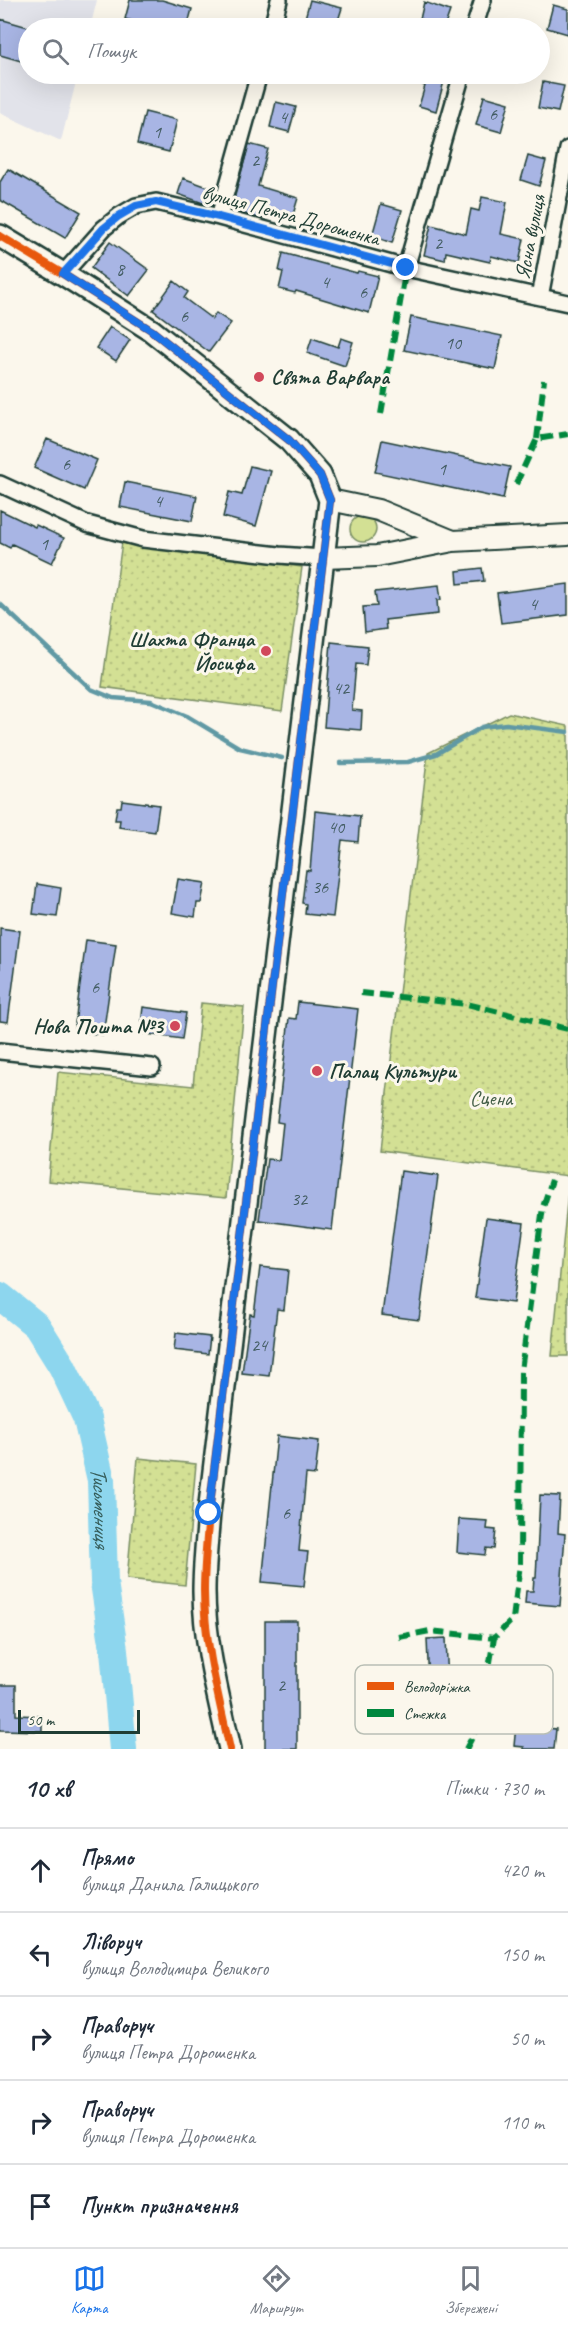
<!DOCTYPE html>
<html lang="uk">
<head>
<meta charset="utf-8">
<style>
	body { margin:0; font-family:Caveat,sans-serif; background:#f6f6f7; color:#1f2937 }
	.scale { position:absolute; left:18px; bottom:15px; width:122px; box-sizing:border-box; padding-left:6px; border:3px solid #1f3d34; border-top:0; font-size:16px; line-height:21px; white-space:nowrap; color:#1f3d34; -webkit-text-stroke:4px #fbf7ec; paint-order:stroke }
	.stop { position:absolute; width:18px; height:18px; margin:-14px; border:4px solid #1a73e8; border-radius:50%; background:#fff }
	.stop.end { background:#1a73e8; border-color:#fff; box-shadow:0 2px 6px #0008 }
	.list { margin:0; padding:0; list-style:none }
	h2 { display:flex; justify-content:space-between; align-items:center; height:78px; margin:0; padding:0 24px; font-size:26px }
	h2 small { font-size:20px; font-weight:400; color:#747a83 }
	.list li { display:grid; grid-template-columns:39px 1fr auto; gap:18px; align-items:center; box-sizing:border-box; height:84px; padding:0 24px; border-top:2px solid #e0e1e3 }
	.list b { display:block; font-size:22px; white-space:nowrap }
	.list p { margin:0; font-size:20px; white-space:nowrap; color:#747a83 }
	.list em { font-size:20px; font-style:normal; color:#747a83 }
	.icon { flex:none; width:33px; height:33px; fill:none; stroke:currentColor; stroke-width:2; stroke-linecap:round; stroke-linejoin:round }
	.map { position:relative; flex:none; width:568px; height:1749px; overflow:hidden }
	.search { position:absolute; background:#fff; box-shadow:0 6px 24px #0002; left:18px; right:18px; top:18px; height:66px; display:flex; align-items:center; gap:15px; box-sizing:border-box; padding:0 21px; border-radius:33px; color:#747a83; font-size:22px }
	.sheet { height:498px; background:#fff }
	nav { display:flex; justify-content:space-around; align-items:center; box-sizing:border-box; height:84px; border-top:2px solid #e0e1e3; background:#fff; font-size:16px; color:#747a83 }
	nav a { display:grid; justify-items:center; gap:3px }
	nav .on { color:#1a73e8 }
	.map>svg:first-child { display:block }
	.built { fill:#e2e3ea }
	.grass { fill:#d3e094; stroke:#798e64; stroke-width:1.5 }
	.park { fill:url(#park-dots); stroke:#798e64; stroke-width:1.5 }
	.lines { fill:none; stroke-linecap:round; stroke-linejoin:round }
	.stream { stroke:#6199a4; stroke-width:4.5 }
	.river { stroke:#8dd6ee; stroke-width:28 }
	.building { fill:#a8b5e4; stroke:#1f3d34; stroke-width:1.5 }
	.minor-casing { stroke:#1f3d34; stroke-width:20 }
	.tertiary-casing { stroke:#1f3d34; stroke-width:24 }
	.secondary-casing { stroke:#1f3d34; stroke-width:26 }
	.minor { stroke:#fbf7ec; stroke-width:15 }
	.tertiary { stroke:#fbf7ec; stroke-width:20 }
	.secondary { stroke:#fbf7ec; stroke-width:21 }
	.quiet { stroke:#00873e; stroke-width:6; stroke-dasharray:12 6; stroke-linecap:butt }
	.cycleway-casing { stroke:#fbf7ec; stroke-width:11 }
	.cycleway { stroke:#e8590c; stroke-width:8 }
	.route { stroke:#1a73e8; stroke-width:8 }
	.poi-dot { fill:#d1495b; stroke:#fbf7ec; stroke-width:2 }
	.labels { text-anchor:middle; stroke-width:6; stroke-linejoin:round; paint-order:stroke }
	.number-label { font-size:18px; fill:#415b60 }
	.street-label { font-size:21px; fill:#1f3d34; stroke:#fbf7ec }
	.poi-label { font-size:21px; font-weight:bold; fill:#1f3d34; stroke:#fbf7ec; text-anchor:start }
	.park-label { font-size:21px; fill:#435e47; stroke:#fbf7ec }
	.water-label { font-size:22px; font-style:italic; fill:#355c59; stroke:#fbf7ec }
	.key { fill:#fbf7ec; stroke:#b9bfb5; stroke-width:1.5 }
	.key-label { font-size:16px; fill:#1f3d34 }
</style>
</head>
<body>
<div class="map">
<svg width="568" height="1749" viewBox="0 0 568 1749">
	<defs>
		<pattern id="park-dots" width="8" height="8" patternUnits="userSpaceOnUse" patternTransform="scale(1.5)"><rect width="8" height="8" fill="#d3e094"/><path d="M2 2h.1M6 6h.1" fill="none" stroke="#b5c180" stroke-width="1.8" stroke-linecap="round"/></pattern>
	</defs>
	<rect width="100%" height="100%" fill="#fbf7ec"/>
	<filter id="ink" filterUnits="userSpaceOnUse"><feTurbulence type="fractalNoise" baseFrequency=".0167" numOctaves="2"/><feDisplacementMap in="SourceGraphic" scale="12" xChannelSelector="R" yChannelSelector="G"/><feConvolveMatrix kernelMatrix="1 2 1 2 8 2 1 2 1" color-interpolation-filters="sRGB"/></filter>
	<g filter="url(#ink)">
		<path class="built" d="M0,0h97l-7,28h-62v46h50l-17,67 -61,-28z"/>
		<path class="grass" d="M350 529a13 13 0 1 1 26 0a13 13 0 1 1-26 0Z"/>
		<path class="park" d="M122,542l180,25 -20,144 -180,-24z
			M509,713l59,13v450l-188,-25 48,-398z
			M201,1003l43,4 -18,191 -178,-17 10,-109 135,14z
			M568,1192v164h-16z
			M138,1458l58,6 -11,121 -58,-6z"/>
		<g class="lines">
			<path class="stream" d="M0,604l91,85 22,9 38,3 36,15 53,32 42,10
				M340,763l68,-1 28,-8 46,-27 24,-3 62,8"/>
			<path class="river" id="s1" d="M0,1296l37,30 25,40 25,53 14,61 3,102 10,68 9,99"/>
		</g>
		<path class="building" d="M130,0h32l30,9 -5,19h-27l-35,-9z
			M310,0l32,8 -6,19 -31,-9z
			M424,2l26,9 -6,17h-26z
			M553,5l15,4v25l-21,-6z
			M0,19l28,8v36l-28,-8z
			M424,74h22l-10,37 -17,-5 6,-20 -4,-2z
			M543,82l21,4 -6,26 -20,-4z
			M484,96l25,7 -8,29 -25,-7z
			M276,102l20,5 -7,25 -19,-5z
			M145,112l32,8 -8,32 -32,-8z
			M249,144l19,5 -10,37 40,12 -6,20 -27,-8 -3,9 -31,-9z
			M528,156l18,5 -7,25 -18,-6z
			M8,169l73,43 -16,26 -65,-38v-18z
			M183,178l33,12 -3,14 -10,-1 -25,-9z
			M482,197l25,5 -6,32 23,5 -5,24 -28,-7 -1,6 -44,-10 -1,8 -21,-5 7,-30 35,9 5,-25 8,2z
			M381,204l21,6 -10,33 -20,-7z
			M110,242l39,28 -20,26 -38,-28z
			M283,253l74,20 1,-2 20,5 -9,37 -73,-22 -1,2 -16,-4 4,-17 -4,-1z
			M174,281l14,11 -4,6 28,21 4,-6 15,10 -22,29 -56,-42z
			M411,317l91,19 -7,33 -91,-19z
			M110,327l20,13 -14,21 -20,-13z
			M312,338l26,9 3,-9 12,4 -8,24 -38,-13z
			M47,439l50,21 -13,30 -50,-22z
			M382,440l128,27 -7,32 -128,-27z
			M250,466l21,5 -15,55 -33,-9 6,-25 13,3z
			M125,482l72,14 -5,25 -72,-14z
			M0,510l35,17 1,-2 28,13 -12,25 -40,-19 -2,4 -10,-5z
			M482,568l2,13 -26,3 -1,-13z
			M568,584v31l-67,8 -4,-30z
			M439,585l2,15h-4l1,14 -53,6 1,9 -21,3 -2,-25 14,-1 -2,-14z
			M331,642l37,4 -2,19 -10,-1 -4,46 10,1 -1,19 -37,-3z
			M122,800l37,5 -4,27 -36,-5 1,-7h-5l2,-13h4z
			M315,811l45,5 -2,26 -16,-2 -9,77 -28,-3 1,-10 -4,-1 4,-33 4,1z
			M178,879l27,4 -4,20h-4l-2,14 -23,-4z
			M37,884l24,4 -4,29 -24,-3z
			M0,928l20,3 -12,91 -8,-1z
			M86,940l30,4 -13,91 -29,-4z
			M298,1002l60,7 -26,221 -73,-10 8,-61 12,1 4,-37 -6,-1 12,-104 7,1z
			M143,1007l43,6 -4,26 -42,-6z
			M401,1171l37,5 -19,144 -37,-5z
			M486,1218l38,5 -11,80 -38,-5z
			M260,1267l28,3 -4,40 -7,-1 -8,67 -27,-3 8,-59 4,1z
			M176,1333l34,4 -2,17 -34,-4z
			M277,1436l42,5 -4,34 -9,-1 -7,77 9,1 -4,34 -42,-4z
			M540,1495l20,1 -2,37 7,1 -5,72 -35,-3 1,-12h7l1,-13h2z
			M459,1519l29,2 -1,8 9,1 -2,19 -8,-1 -1,7 -28,-3z
			M265,1621h32v128h-32z
			M446,1638l3,69 -19,1 -3,-69z
			M0,1685h16v30l26,1v15l-42,-1z
			M516,1725l40,4 -2,20h-30v-2l-10,-1z"/>
		<g class="lines">
			<defs>
				<path id="minor" d="M272,28l7,-28
					M474,28l9,-28
					M219,217l40,-143
					M406,268l56,-194
					M63,274l41,-46 15,-12 17,-10 20,-4 63,15 187,51 162,35
					M540,297l28,-148
					M0,484l87,40 56,15 136,16 44,3
					M0,1051l152,16"/>
				<path id="tertiary" d="M330,500l48,10 75,31
					M323,558l54,-2 76,-15 115,-6"/>
				<path id="secondary" d="M0,236l63,38 88,56 138,110 31,35 10,25 -121,1013c-2,26 -5,52 -5,78 0,51 15,108 26,158"/>
			</defs>
			<use href="#minor" class="minor-casing"/>
			<use href="#tertiary" class="tertiary-casing"/>
			<use href="#secondary" class="secondary-casing"/>
			<use href="#minor" class="minor"/>
			<use href="#tertiary" class="tertiary"/>
			<use href="#secondary" class="secondary"/>
			<path class="quiet" d="M381,414l25,-146
				M537,439l7,-59
				M516,484l21,-45 31,-5
				M361,993l106,11 101,25
				M399,1637l31,-6 64,7
				M466,1749l14,-27 14,-84 19,-19 7,-55 1,-193 22,-164 9,-27"/>
			<defs>
				<path id="cycleway" d="M0,236l63,38 88,56 138,110 31,35 10,25 -121,1013c-2,26 -5,52 -5,78 0,51 15,108 26,158"/>
			</defs>
			<use href="#cycleway" class="cycleway-casing"/>
			<use href="#cycleway" class="cycleway"/>
		</g>
	</g>
	<g class="lines" filter="url(#ink)">
		<path class="route" d="M209,1513l121,-1013 -10,-25 -31,-35 -138,-110 -88,-56 41,-46 15,-12 17,-10 20,-4 63,15 187,51"/>
	</g>
	<g class="poi-dot">
		<circle cx="259" cy="377" r="6"/>
		<circle cx="266" cy="651" r="6"/>
		<circle cx="175" cy="1026" r="6"/>
		<circle cx="317" cy="1071" r="6"/>
	</g>
	<g class="labels">
		<g class="number-label">
			<text x="493" y="120">6</text>
			<text x="283" y="123">4</text>
			<text x="157" y="138">1</text>
			<text x="255" y="166">2</text>
			<text x="438" y="249">2</text>
			<text x="120" y="275">8</text>
			<text x="325" y="288">4</text>
			<text x="363" y="298">6</text>
			<text x="184" y="322">6</text>
			<text x="453" y="349">10</text>
			<text x="66" y="470">6</text>
			<text x="442" y="475">1</text>
			<text x="158" y="507">4</text>
			<text x="44" y="550">1</text>
			<text x="533" y="610">4</text>
			<text x="341" y="694">42</text>
			<text x="336" y="833">40</text>
			<text x="320" y="893">36</text>
			<text x="95" y="993">6</text>
			<text x="299" y="1205">32</text>
			<text x="259" y="1351">24</text>
			<text x="286" y="1519">6</text>
			<text x="281" y="1691">2</text>
		</g>
		<g class="street-label">
			<text transform="translate(291 215) rotate(15)" y="7">вулиця Петра Дорошенка</text>
			<text transform="translate(530 237) rotate(-79)" y="7">Ясна вулиця</text>
		</g>
		<g class="poi-label">
			<text x="271" y="384">Свята Варвара</text>
			<text x="254" y="646" text-anchor="end">Шахта Франца<tspan x="254" dy="24">Йосифа</tspan></text>
			<text x="163" y="1033" text-anchor="end">Нова Пошта №3</text>
			<text x="329" y="1078">Палац Культури</text>
		</g>
		<g class="park-label">
			<text x="491" y="1105">Сцена</text>
		</g>
		<g class="water-label">
			<text dy="8" stroke="none"><textPath href="#s1" startOffset="243">Тисьмениця</textPath></text>
		</g>
	</g>
	<rect x="355" y="1665" width="198" height="69" rx="9" class="key"/>
	<rect x="367" y="1682" width="27" height="8" fill="#e8590c"/>
	<rect x="367" y="1709" width="27" height="8" fill="#00873e"/>
	<g class="key-label">
		<text x="404" y="1692">Велодоріжка</text>
		<text x="404" y="1719">Стежка</text>
	</g>
</svg>
<div class="scale">50 m</div>
<div class="stop" style="left:209px;top:1513px"></div>
<div class="stop end" style="left:406px;top:268px"></div>
<div class="search"><svg class="icon" aria-label="search" viewBox="0 0 24 24"><circle cx="10" cy="10" r="6"/><path d="M15 15l6 6"/></svg>Пошук</div>
</div>
<section class="sheet">
<h2>10 хв<small>Пішки · 730 m</small></h2>
<ul class="list">
<li><svg class="icon" aria-label="ahead" viewBox="0 0 24 24"><path d="M12 20V5M6 11l6-6 6 6"/></svg><div><b>Прямо</b><p>вулиця Данила Галицького</p></div><em>420 m</em></li>
<li><svg class="icon" aria-label="left" viewBox="0 0 24 24"><path d="M17 20v-9H6M10 6l-5 5 5 5"/></svg><div><b>Ліворуч</b><p>вулиця Володимира Великого</p></div><em>150 m</em></li>
<li><svg class="icon" aria-label="right" viewBox="0 0 24 24"><path d="M7 20v-9h11M14 6l5 5-5 5"/></svg><div><b>Праворуч</b><p>вулиця Петра Дорошенка</p></div><em>50 m</em></li>
<li><svg class="icon" aria-label="right" viewBox="0 0 24 24"><path d="M7 20v-9h11M14 6l5 5-5 5"/></svg><div><b>Праворуч</b><p>вулиця Петра Дорошенка</p></div><em>110 m</em></li>
<li><svg class="icon" aria-label="arrive" viewBox="0 0 24 24"><path d="M6 21V4h12l-3 4 3 4H6"/></svg><div><b>Пункт призначення</b></div></li>
</ul>
</section>
<nav>
<a class="on"><svg class="icon" aria-label="map" viewBox="0 0 24 24"><path d="M3 6l6-2 6 2 6-2v14l-6 2-6-2-6 2zM9 4v14M15 6v14"/></svg>Карта</a>
<a><svg class="icon" aria-label="directions" viewBox="0 0 24 24"><path d="M12 3l9 9-9 9-9-9zM9 14v-3h6M13 9l2 2-2 2"/></svg>Маршрут</a>
<a><svg class="icon" aria-label="saved" viewBox="0 0 24 24"><path d="M7 4h10v16l-5-4-5 4z"/></svg>Збережені</a>
</nav>
</body>
</html>
